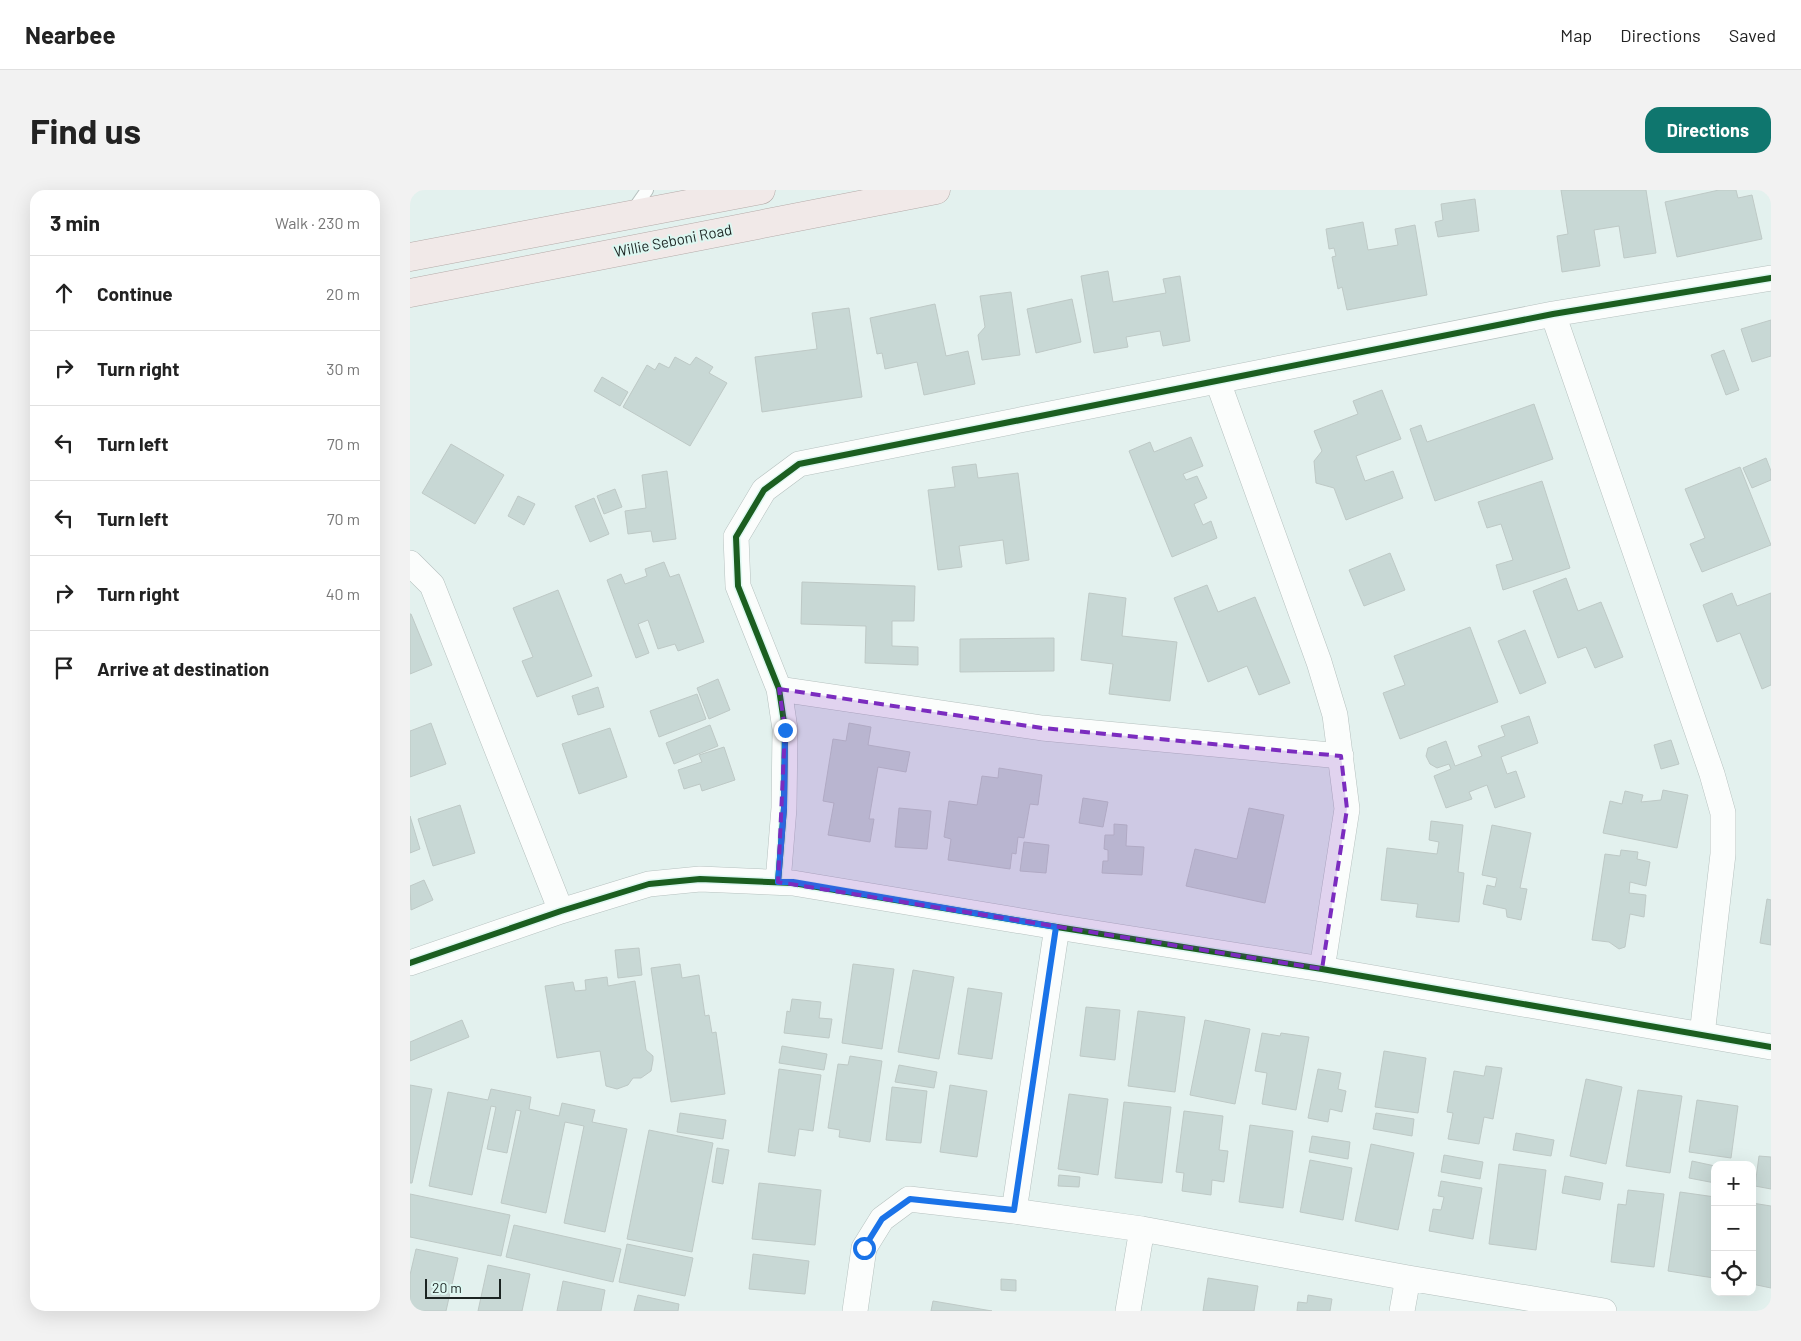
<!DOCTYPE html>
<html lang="en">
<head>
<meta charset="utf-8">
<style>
	body { margin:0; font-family:Barlow,sans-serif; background:#f2f2f2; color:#222 }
	.controls { position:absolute; right:15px; bottom:15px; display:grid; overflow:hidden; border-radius:10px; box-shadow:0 5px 20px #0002 }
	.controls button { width:45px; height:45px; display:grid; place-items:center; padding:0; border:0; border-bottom:1px solid #e0e0e0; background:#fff; color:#222; font:25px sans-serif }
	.scale { position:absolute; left:15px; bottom:12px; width:76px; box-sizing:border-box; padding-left:5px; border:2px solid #1b2422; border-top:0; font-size:14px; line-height:18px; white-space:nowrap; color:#1b2422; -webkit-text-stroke:4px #ddf7f1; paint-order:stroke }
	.stop { position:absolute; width:15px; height:15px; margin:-11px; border:4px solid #1a73e8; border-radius:50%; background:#fff }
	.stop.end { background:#1a73e8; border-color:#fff; box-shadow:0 1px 5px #0008 }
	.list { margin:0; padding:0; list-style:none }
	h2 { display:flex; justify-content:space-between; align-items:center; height:65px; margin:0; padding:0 20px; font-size:21px }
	h2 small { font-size:16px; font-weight:400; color:#767676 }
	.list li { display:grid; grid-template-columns:32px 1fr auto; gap:15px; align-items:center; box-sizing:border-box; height:75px; padding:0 20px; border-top:1px solid #e0e0e0 }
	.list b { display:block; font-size:19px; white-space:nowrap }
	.list em { font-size:16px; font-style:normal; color:#767676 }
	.icon { flex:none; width:28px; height:28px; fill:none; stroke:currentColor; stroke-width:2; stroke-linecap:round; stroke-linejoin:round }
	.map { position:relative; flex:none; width:1361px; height:1121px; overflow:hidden; border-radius:15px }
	header { display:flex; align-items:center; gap:30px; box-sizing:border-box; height:70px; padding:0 25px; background:#fff; border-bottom:1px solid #e0e0e0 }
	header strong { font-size:24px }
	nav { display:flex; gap:28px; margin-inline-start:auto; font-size:18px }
	.intro { display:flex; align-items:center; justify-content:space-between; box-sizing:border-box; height:120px; padding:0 30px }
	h1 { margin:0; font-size:35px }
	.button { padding:12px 22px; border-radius:15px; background:#0f766e; color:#fff; font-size:18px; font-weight:700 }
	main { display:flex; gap:30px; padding:0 30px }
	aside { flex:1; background:#fff; border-radius:15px; box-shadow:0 5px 20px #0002 }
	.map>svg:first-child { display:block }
	.building { fill:#c8d8d5; stroke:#bec9c6 }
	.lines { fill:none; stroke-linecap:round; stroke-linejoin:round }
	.lane-casing { stroke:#b6c1bf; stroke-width:14 }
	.street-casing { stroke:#b6c1bf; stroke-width:26 }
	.primary-casing { stroke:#b5aba9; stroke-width:29 }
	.lane { stroke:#fbfdfc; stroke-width:12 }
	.street { stroke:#fbfdfc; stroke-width:25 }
	.primary { stroke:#f1e9e8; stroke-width:28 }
	.cycleway-casing { stroke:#ddf7f1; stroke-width:9 }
	.cycleway { stroke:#1b5e20; stroke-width:6 }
	.route { stroke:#1a73e8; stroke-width:6 }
	.marked { fill:#7b2cbf; fill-opacity:0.2; stroke:#7b2cbf; stroke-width:4; stroke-dasharray:10 6; stroke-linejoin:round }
	.labels { text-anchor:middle; stroke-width:4; stroke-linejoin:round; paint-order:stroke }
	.street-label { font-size:15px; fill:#1b2422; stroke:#ddf7f1 }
</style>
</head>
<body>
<header>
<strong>Nearbee</strong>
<nav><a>Map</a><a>Directions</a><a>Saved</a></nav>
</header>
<div class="intro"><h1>Find us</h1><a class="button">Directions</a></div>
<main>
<aside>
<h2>3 min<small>Walk · 230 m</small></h2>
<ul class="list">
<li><svg class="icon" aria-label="ahead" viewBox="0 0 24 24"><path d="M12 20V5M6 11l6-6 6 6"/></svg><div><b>Continue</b></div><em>20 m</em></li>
<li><svg class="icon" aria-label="right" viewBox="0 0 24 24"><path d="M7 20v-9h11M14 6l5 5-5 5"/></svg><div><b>Turn right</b></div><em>30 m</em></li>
<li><svg class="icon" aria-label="left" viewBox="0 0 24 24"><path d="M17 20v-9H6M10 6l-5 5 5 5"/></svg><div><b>Turn left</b></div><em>70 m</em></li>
<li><svg class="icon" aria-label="left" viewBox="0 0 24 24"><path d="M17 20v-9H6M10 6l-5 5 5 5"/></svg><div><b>Turn left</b></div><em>70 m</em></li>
<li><svg class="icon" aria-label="right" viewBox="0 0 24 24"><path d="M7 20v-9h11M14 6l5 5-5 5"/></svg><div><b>Turn right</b></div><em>40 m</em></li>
<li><svg class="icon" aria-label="arrive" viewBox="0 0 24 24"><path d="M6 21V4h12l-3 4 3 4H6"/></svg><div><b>Arrive at destination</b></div></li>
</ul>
</aside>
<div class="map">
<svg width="1361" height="1121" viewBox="0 0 1361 1121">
	<rect width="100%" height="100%" fill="#e3f1ee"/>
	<path class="building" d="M1151,0h85l10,63 -32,5 -5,-32 -25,4 6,36 -38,6 -5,-36 11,-2z
		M1309,0h17l2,8 14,-3 10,44 -85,18 -12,-55z
		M1065,9l4,32 -41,6 -3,-15 8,-2 -2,-16z
		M953,32l5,28 30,-5 -3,-16 20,-4 12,70 -80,15 -5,-23 -4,2 -6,-32 4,-1 -2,-8 -5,1 -3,-20z
		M698,81l5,31 53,-9 -3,-14 17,-3 10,65 -27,5 -3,-15 -34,6 2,10 -34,6 -13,-77z
		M601,102l9,63 -38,5 -4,-25 7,-8 -5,-31z
		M662,109l9,43 -45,11 -9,-44z
		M525,114l11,52 22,-5 7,33 -51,11 -7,-33 -32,7 -3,-16 -5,1 -7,-36z
		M439,118l13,89 -100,15 -7,-55 62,-8 -5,-36z
		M1361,130v36l-19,6 -11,-33z
		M1314,160l15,40 -13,5 -15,-40z
		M265,167l15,8 6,-8 17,10 -4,6 18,10 -37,63 -67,-39 24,-42 8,5 4,-7 10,5z
		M192,187l26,15 -8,14 -26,-15z
		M972,200l19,49 -45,17 9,25 28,-10 10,27 -57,22 -12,-32 -18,-5 -2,-22 8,-10 -8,-20 44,-17 -5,-13z
		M1124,214l19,55 -118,42 -25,-72 11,-4 6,17z
		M781,247l12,29 -20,8 3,6 11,-4 10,22 -13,6 9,21 8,-4 6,17 -45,19 -43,-106 21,-9 4,10z
		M41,254l53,31 -29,49 -53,-31z
		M1356,268l5,13v9l-19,8 -9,-20z
		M566,274l2,14 40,-5 11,87 -23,4 -3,-24 -44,6 3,21 -24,3 -10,-80 27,-3 -3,-20z
		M1330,277l31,78 -69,27 -12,-28 15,-6 -20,-49z
		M257,281l9,68 -23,3 -2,-11 -23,3 -3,-23 21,-3 -4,-33z
		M1132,291l28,87 -67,22 -7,-25 17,-5 -12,-36 -14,4 -9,-26z
		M205,299l7,18 -18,7 -7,-18z
		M108,306l17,8 -11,21 -16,-9z
		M184,308l15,36 -19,8 -15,-36z
		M980,363l15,37 -41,16 -15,-36z
		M254,372l6,15 9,-3 25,68 -26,9 -3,-7 -17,5 -10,-29 -10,4 11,29 -13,5 -29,-78 14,-6 4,10 22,-8 -2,-7z
		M1156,388l12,33 23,-9 22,55 -28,11 -9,-21 -28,11 -25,-67z
		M392,392l113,4 -1,35h-22v25l26,1v18l-53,-2 1,-37 -65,-2z
		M797,395l11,27 37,-15 35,86 -31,12 -12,-29 -39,16 -34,-84z
		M148,400l34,86 -55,21 -15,-36 11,-4 -20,-49z
		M679,403l37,5 -4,38 55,6 -7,59 -61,-7 4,-30 -32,-4z
		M1322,403l5,13 34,-13v92l-9,4 -22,-56 -23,9 -14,-37z
		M0,424h1l21,51 -22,9z
		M1060,437l28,75 -98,37 -17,-46 22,-8 -11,-29z
		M1115,440l21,53 -26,11 -22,-53z
		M644,448v33l-94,1v-33z
		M308,489l12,31 -21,9 -12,-31z
		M188,497l6,20 -26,8 -6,-19z
		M287,504l9,25 -47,18 -9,-26z
		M1119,526l9,27 -37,14 6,17 9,-3 9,26 -30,11 -8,-23 -18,7 3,7 -26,9 -12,-32 17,-7 -2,-5 -12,4 -7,-4 -4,-8 2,-8 18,-7 9,25 27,-10 -4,-10 27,-10 -4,-10z
		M21,533l15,41 -36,13v-46z
		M439,533l22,4 -3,18 42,7 -4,20 -28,-5 -9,52h5l-4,23 -42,-7 6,-32 -11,-2 10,-62 13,2z
		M300,535l8,21 -44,18 -8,-21z
		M200,538l17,49 -48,17 -17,-50z
		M1261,550l8,24 -18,5 -7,-24z
		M314,557l11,33 -33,11 -2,-7 -16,5 -6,-19 24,-8 -3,-7z
		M589,578l43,7 -4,30 -8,-1 -6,34 -6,-1 -2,17 -4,-1 -2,16 -62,-9 3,-21 -7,-2 5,-36 28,4 5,-29 16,2z
		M1253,600l25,5 -11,53 -74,-15 7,-32 12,3 3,-13 18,4 -2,7 20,-2z
		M673,608l25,4 -5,25 -24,-4z
		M50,615l15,48 -42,13 -15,-47z
		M489,618l32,3 -4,38 -32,-2z
		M839,618l35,7 -19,88 -79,-17 9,-37 42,10z
		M0,626l10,33 -10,4z
		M1021,631l32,4 -5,47 6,1 -5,49 -43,-5 2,-13 -37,-4 6,-52 50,6 2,-12 -10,-2z
		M704,634l13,1 -1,21 18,1 -2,28 -40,-2 1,-12h5v-11l-4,-1 1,-14h9z
		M1082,635l39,8 -11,55 7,1 -6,31 -14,-3 -1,-8 -23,-5 4,-19 8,2 2,-9 -15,-3z
		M614,652l25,3 -3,28 -26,-2z
		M1211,660l17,2 -1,7 13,3 -4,24 -16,-4 -1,11 17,2 -2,22 -14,-3 -5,33 -6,2 -10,-7 -17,-2 13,-86 15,2z
		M14,690l9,20 -22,10 -1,-24z
		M1357,709l4,1v45l-11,-2z
		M229,758l3,27 -24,3 -3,-28z
		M270,774l2,14 17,-3 6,41 4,-1 3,18 4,-1 9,62 -54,8 -20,-134z
		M443,774l41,5 -12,80 -40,-6z
		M503,780l41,7 -15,82 -41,-7z
		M197,787l1,9 27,-5 11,69 7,6v4l-2,11 -10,7h-8l-5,7 -11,4 -11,-3 -6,-35 -43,7 -12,-72 28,-4 2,9 11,-1 -1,-10z
		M558,798l34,5 -10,66 -34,-5z
		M382,809l29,3 -2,16 13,1 -3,19 -45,-5 3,-22 3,1z
		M676,817l34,3 -5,50 -35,-4z
		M728,821l47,6 -10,75 -47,-6z
		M52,830l7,17 -59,24v-19z
		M795,830l45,9 -15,75 -45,-9z
		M852,843l18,3 1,-3 28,4 -13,73 -34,-6 5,-31 -12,-2z
		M372,856l45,8 -3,16 -45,-7z
		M974,861l42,7 -8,55 -43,-6z
		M440,866l32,5 -12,81 -31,-5 1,-7 -12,-2 10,-64 10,1z
		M489,875l38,7 -3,16 -39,-6z
		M1076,876l16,2 -9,51 -9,-2 -5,27 -31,-5 5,-26 -6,-1 7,-41 30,5z
		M369,879l42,6 -8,56 -14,-2 -4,27 -27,-4z
		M908,879l23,4 -3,16 8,2 -4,21 -12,-3 -2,13 -20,-4z
		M1176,889l36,8 -16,77 -36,-8z
		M0,895l22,4 -20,94h-2z
		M540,895l37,6 -10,66 -37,-5z
		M482,897l35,4 -6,52 -35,-3z
		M81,899l40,8 -2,12 30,7 3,-13 33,7 -3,12 35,7 -22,103 -41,-9 20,-97 -19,-4 -19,91 -45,-10 20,-92 -5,-1 -9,43 -20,-4 9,-42 -5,-1 -19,89 -43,-9 19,-94 40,8z
		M1228,900l44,6 -12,77 -44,-7z
		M659,904l39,5 -10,76 -40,-6z
		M1287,910l41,6 -7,52 -42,-6z
		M714,912l47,5 -9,76 -47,-5z
		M774,921l39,5 -4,34 9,1 -4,31 -12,-2 -1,15 -29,-4 2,-18 -8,-1z
		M270,923l46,7 -3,19 -46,-7z
		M966,923l38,6 -2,17 -39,-7z
		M840,935l43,6 -10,77 -44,-6z
		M239,940l64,13 -21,109 -65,-13z
		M1106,943l38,7 -3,16 -38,-6z
		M902,946l38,6 -2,17 -39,-7z
		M961,954l43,9 -16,77 -43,-9z
		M307,958l12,2 -6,34 -11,-2z
		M1034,965l39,7 -3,17 -39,-7z
		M1349,966l12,1v32l-16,-3z
		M900,970l42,8 -9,52 -43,-8z
		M1282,971l23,5v17l-26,-5z
		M1089,974l47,6 -10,80 -47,-6z
		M649,985l21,2 -1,10 -21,-1z
		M1155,986l38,7 -3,17 -38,-7z
		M1031,991l41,7 -9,51 -44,-8 4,-22 8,1 3,-13 -6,-1z
		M349,993l62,7 -6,55 -63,-6z
		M1218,1000l36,4 -10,73 -43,-5 7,-58 8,1z
		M1270,1002l35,5 -1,81 -46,-7z
		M0,1004l100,21 -9,41 -91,-19z
		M1342,1013l19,3v82l-19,-4z
		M104,1035l107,24 -8,33 -107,-25z
		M217,1054l66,14 -8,38 -66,-14z
		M6,1059l42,9 -12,53h-36v-36z
		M343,1064l56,7 -4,33 -56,-5z
		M78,1075l42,9 -8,37h-44z
		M798,1088l50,8 -4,25h-51z
		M591,1089l15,1v11l-15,-1z
		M153,1091l42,9 -4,21h-44z
		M228,1105l41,9 -1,7h-44z
		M898,1105l24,4 -2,12h-33l1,-9 9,1z
		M523,1111l59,10h-61z"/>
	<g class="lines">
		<defs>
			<path id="lane" d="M221,23l16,-23"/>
			<path id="street" d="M1143,124l159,460 11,39v41l-21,181
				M808,192l101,280 16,53 12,94 -25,160
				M0,373l22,22 129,326
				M369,499l263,39 299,28
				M368,692l6,-74 1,-79 -6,-40 -41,-103 -2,-49 28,-47 35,-26 754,-150 218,-36
				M0,773l151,-52 88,-27 51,-5 93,4 264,44 265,42 449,78
				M604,1021l43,-284
				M445,1121l9,-63 18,-29 27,-20 105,12 128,18 266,49 196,33
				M718,1121l14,-82
				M992,1121l6,-33"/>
			<path id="primary" d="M0,67l351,-67
				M0,103l526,-103"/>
		</defs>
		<use href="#lane" class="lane-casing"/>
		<use href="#street" class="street-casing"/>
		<use href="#primary" class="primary-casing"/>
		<use href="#lane" class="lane"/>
		<use href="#street" class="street"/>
		<use href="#primary" class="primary"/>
		<defs>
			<path id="cycleway" d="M368,692l6,-74 1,-79 -6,-40 -41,-103 -2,-49 28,-47 35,-26 754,-150 218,-36
				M0,773l151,-52 88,-27 51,-5 93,4 264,44 265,42 449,78"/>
		</defs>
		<use href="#cycleway" class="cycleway-casing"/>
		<use href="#cycleway" class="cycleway"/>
	</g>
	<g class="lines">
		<path class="route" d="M375,540l-1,78 -6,74h15l263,45 -42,283 -104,-11 -28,20 -18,29"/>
	</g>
	<path class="marked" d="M369,499l263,39 299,28 6,53 -25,160 -544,-87 7,-153z"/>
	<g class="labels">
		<g class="street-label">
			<text transform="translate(263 51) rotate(-11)" y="5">Willie Seboni Road</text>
		</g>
	</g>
</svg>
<div class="controls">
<button>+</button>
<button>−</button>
<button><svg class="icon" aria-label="locate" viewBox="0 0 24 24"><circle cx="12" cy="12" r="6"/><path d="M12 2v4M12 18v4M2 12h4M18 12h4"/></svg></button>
</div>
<div class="scale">20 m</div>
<div class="stop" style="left:454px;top:1058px"></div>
<div class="stop end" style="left:375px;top:540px"></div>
</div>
</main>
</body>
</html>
